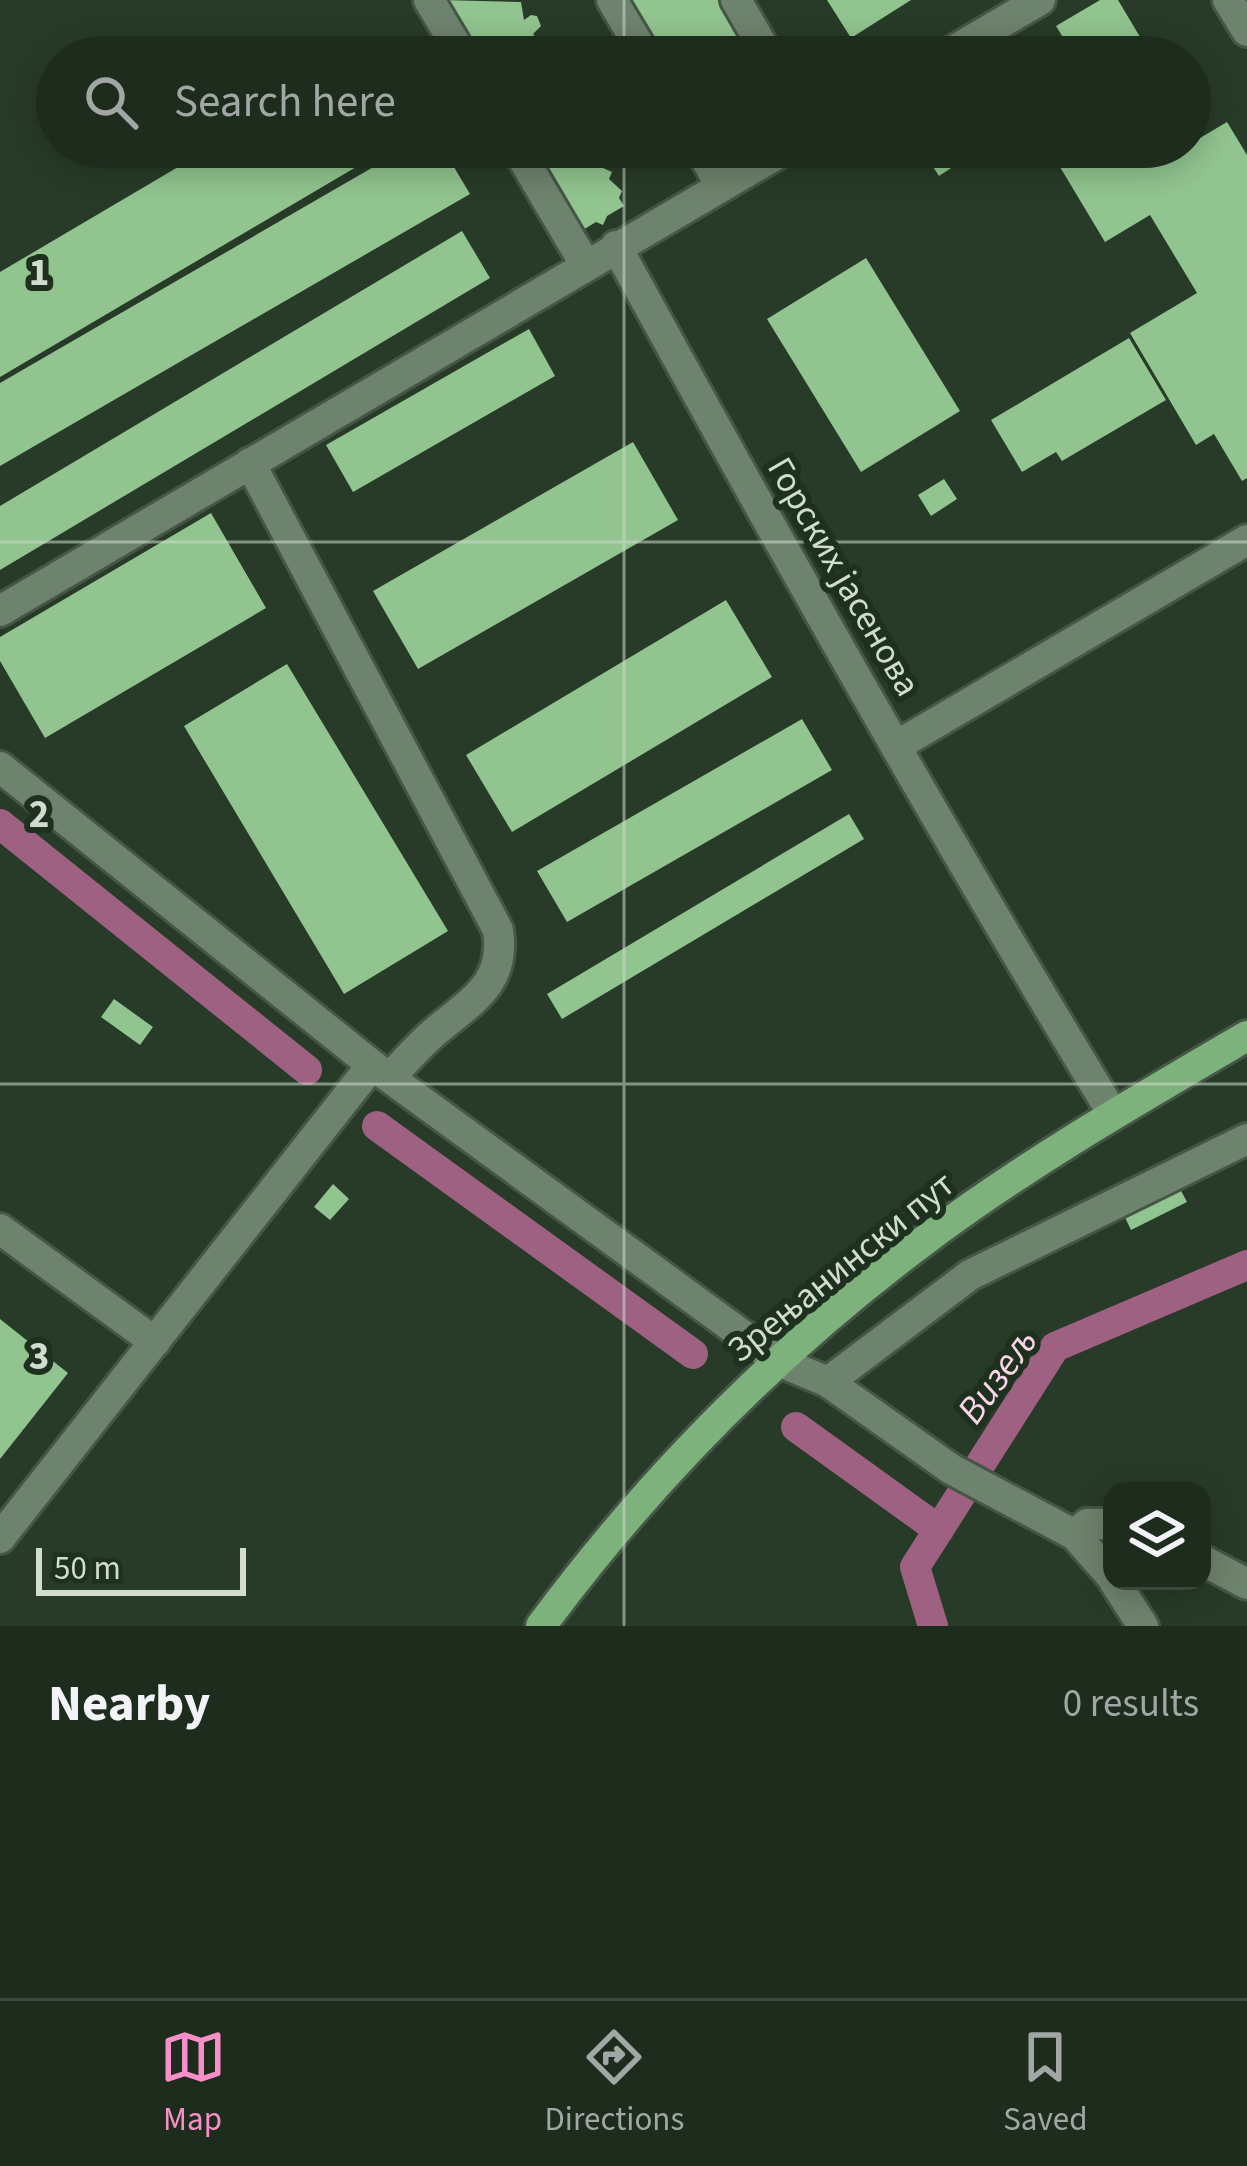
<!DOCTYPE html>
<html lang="en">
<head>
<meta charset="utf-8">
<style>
	body { margin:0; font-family:"Source Sans 3",sans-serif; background:#263427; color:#f1f3f6 }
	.controls { position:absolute; right:36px; bottom:36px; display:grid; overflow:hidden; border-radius:24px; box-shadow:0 6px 30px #0003 }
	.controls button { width:108px; height:108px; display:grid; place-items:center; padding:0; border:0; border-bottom:3px solid #3c483c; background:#1e2c1e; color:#f1f3f6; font:60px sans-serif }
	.scale { position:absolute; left:36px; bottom:30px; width:210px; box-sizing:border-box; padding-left:12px; border:6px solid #d0dcd0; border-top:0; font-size:33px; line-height:42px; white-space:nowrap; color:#d0dcd0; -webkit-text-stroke:9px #1e301e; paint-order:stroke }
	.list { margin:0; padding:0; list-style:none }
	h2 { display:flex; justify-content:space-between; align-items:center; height:156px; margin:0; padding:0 48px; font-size:51px }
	h2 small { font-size:39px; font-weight:400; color:#a1a7a4 }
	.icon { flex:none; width:66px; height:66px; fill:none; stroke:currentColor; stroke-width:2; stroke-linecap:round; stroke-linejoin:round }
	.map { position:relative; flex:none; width:1247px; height:1626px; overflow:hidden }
	.search { position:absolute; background:#1e2c1e; box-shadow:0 6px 30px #0003; left:36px; right:36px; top:36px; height:132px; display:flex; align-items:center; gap:30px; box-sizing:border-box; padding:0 42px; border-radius:66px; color:#a1a7a4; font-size:45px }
	.sheet { height:372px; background:#1e2c1e }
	nav { display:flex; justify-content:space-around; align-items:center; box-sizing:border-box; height:168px; border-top:3px solid #3c483c; background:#1e2c1e; font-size:33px; color:#a1a7a4 }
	nav a { display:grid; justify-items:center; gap:6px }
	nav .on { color:#f98fc9 }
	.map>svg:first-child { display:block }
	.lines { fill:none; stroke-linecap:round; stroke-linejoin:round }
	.canal { stroke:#9f6182; stroke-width:30 }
	.building { fill:#91c48f }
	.minor-casing { stroke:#465646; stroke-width:36 }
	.major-casing { stroke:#465646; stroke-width:36 }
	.minor { stroke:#6e836d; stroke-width:30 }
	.major { stroke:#7eb27c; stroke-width:30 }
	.grid { fill:none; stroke:#d0dcd0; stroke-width:3; stroke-opacity:0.55 }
	.labels { text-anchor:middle; stroke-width:12; stroke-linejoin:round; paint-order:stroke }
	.street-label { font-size:36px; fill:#d0dcd0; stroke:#1e301e }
	.water-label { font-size:39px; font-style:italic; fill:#fad4e7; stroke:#1e301e }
	.grid-label { font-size:39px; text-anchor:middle; font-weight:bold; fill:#d0dcd0; stroke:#1e301e; stroke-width:12; stroke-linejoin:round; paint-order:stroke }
</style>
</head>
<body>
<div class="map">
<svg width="1247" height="1626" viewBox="0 0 1247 1626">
	<rect width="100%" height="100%" fill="#283b28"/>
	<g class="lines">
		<path class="canal" d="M0,824l307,246
			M377,1126l316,228
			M796,1427l143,103
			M933,1626l-18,-59 140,-220 192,-82"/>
	</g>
	<path class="building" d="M442,0l79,2 3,18 7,-5 6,1 4,10 -8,8 3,4 -27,19h-34l5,-8 -9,-3 -1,-12 -5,-7 -6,1 -4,-9 3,-3 -7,-8 -5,1z
		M618,0h105l22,36 -35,21h-58z
		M827,0h84l-60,38z
		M1100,0h18l34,57h-77l-19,-31z
		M1190,121l10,17 27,-16 20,33v323l-5,3 -28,-47 -18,11 -66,-112 67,-40 -47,-78 -45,27 -57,-95h142z
		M212,147h178l-390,230v-105z
		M408,147h34l28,47 -470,272v-83z
		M529,147l68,1 6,20 9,4 -3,7 13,12 -3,7 5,8 -17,10 -4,9 -7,-3 -18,11z
		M920,147h92l-27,18 -8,-14 -38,25z
		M462,231l28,47 -490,292v-64z
		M866,258l94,153 -99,61 -94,-153z
		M529,329l26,47 -202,116 -27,-47z
		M1129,338l37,62 -104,61 -6,-9 -34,20 -31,-52z
		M633,442l45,78 -260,149 -45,-78z
		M944,479l13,20 -26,17 -13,-21z
		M211,513l55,95 -221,130 -45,-77v-24z
		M726,600l46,77 -260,155 -46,-77z
		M287,664l161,267 -104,63 -160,-268z
		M802,719l30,51 -265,152 -30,-51z
		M849,814l15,25 -302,180 -15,-25z
		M114,999l39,28 -13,18 -39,-28z
		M1176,1181l11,21 -56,28 -10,-21z
		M333,1184l16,15 -19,21 -16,-13z
		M0,1319l68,54 -68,86z"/>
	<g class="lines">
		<defs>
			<path id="minor" d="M429,0l34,57
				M612,0l34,57
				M736,0l33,57
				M1228,0l19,31
				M943,57l97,-57
				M516,147l69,117
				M699,147l22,39
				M616,246c160,292 323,583 497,868
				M250,463l248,467c8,53 -25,70 -61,100 -17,14 -32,31 -47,48
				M0,611l789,-464
				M898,745l349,-205
				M0,767l372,298 361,263 45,33 50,21 123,87 124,66 37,42
				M0,1229l155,113
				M828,1382l142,-107 277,-136
				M1075,1535l12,-11h25
				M0,1538l372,-473
				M1202,1560l45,24
				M1114,1581l29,45"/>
			<path id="major" d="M541,1626c106,-143 234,-273 376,-380 104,-79 217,-144 330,-210"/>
		</defs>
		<use href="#minor" class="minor-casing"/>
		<use href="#major" class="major-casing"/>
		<use href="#minor" class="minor"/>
		<use href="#major" class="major"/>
	</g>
	<path class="grid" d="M624,0v57M624,147v1479M0,542h1247M0,1084h1247"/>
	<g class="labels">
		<g class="street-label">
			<text transform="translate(845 576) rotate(60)" y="13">Горских јасенова</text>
			<text transform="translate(840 1266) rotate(-39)" y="13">Зрењанински пут</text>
		</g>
		<g class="water-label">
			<text transform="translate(996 1375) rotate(-54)" y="14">Визељ</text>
		</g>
	</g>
	<g class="grid-label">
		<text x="39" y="285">1</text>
		<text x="39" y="827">2</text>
		<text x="39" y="1369">3</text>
	</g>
</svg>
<div class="controls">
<button><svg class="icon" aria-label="layers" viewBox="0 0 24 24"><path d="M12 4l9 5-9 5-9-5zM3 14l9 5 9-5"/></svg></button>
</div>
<div class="scale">50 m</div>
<div class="search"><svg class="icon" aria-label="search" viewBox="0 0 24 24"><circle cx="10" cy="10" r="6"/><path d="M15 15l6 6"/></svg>Search here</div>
</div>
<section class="sheet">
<h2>Nearby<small>0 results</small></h2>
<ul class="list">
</ul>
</section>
<nav>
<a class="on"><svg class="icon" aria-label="map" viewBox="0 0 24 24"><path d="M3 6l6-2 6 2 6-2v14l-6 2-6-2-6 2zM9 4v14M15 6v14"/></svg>Map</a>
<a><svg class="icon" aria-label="directions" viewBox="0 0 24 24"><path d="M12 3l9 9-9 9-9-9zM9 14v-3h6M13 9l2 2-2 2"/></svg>Directions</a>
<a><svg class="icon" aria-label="saved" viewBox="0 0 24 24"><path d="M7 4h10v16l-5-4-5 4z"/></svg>Saved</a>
</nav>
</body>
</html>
